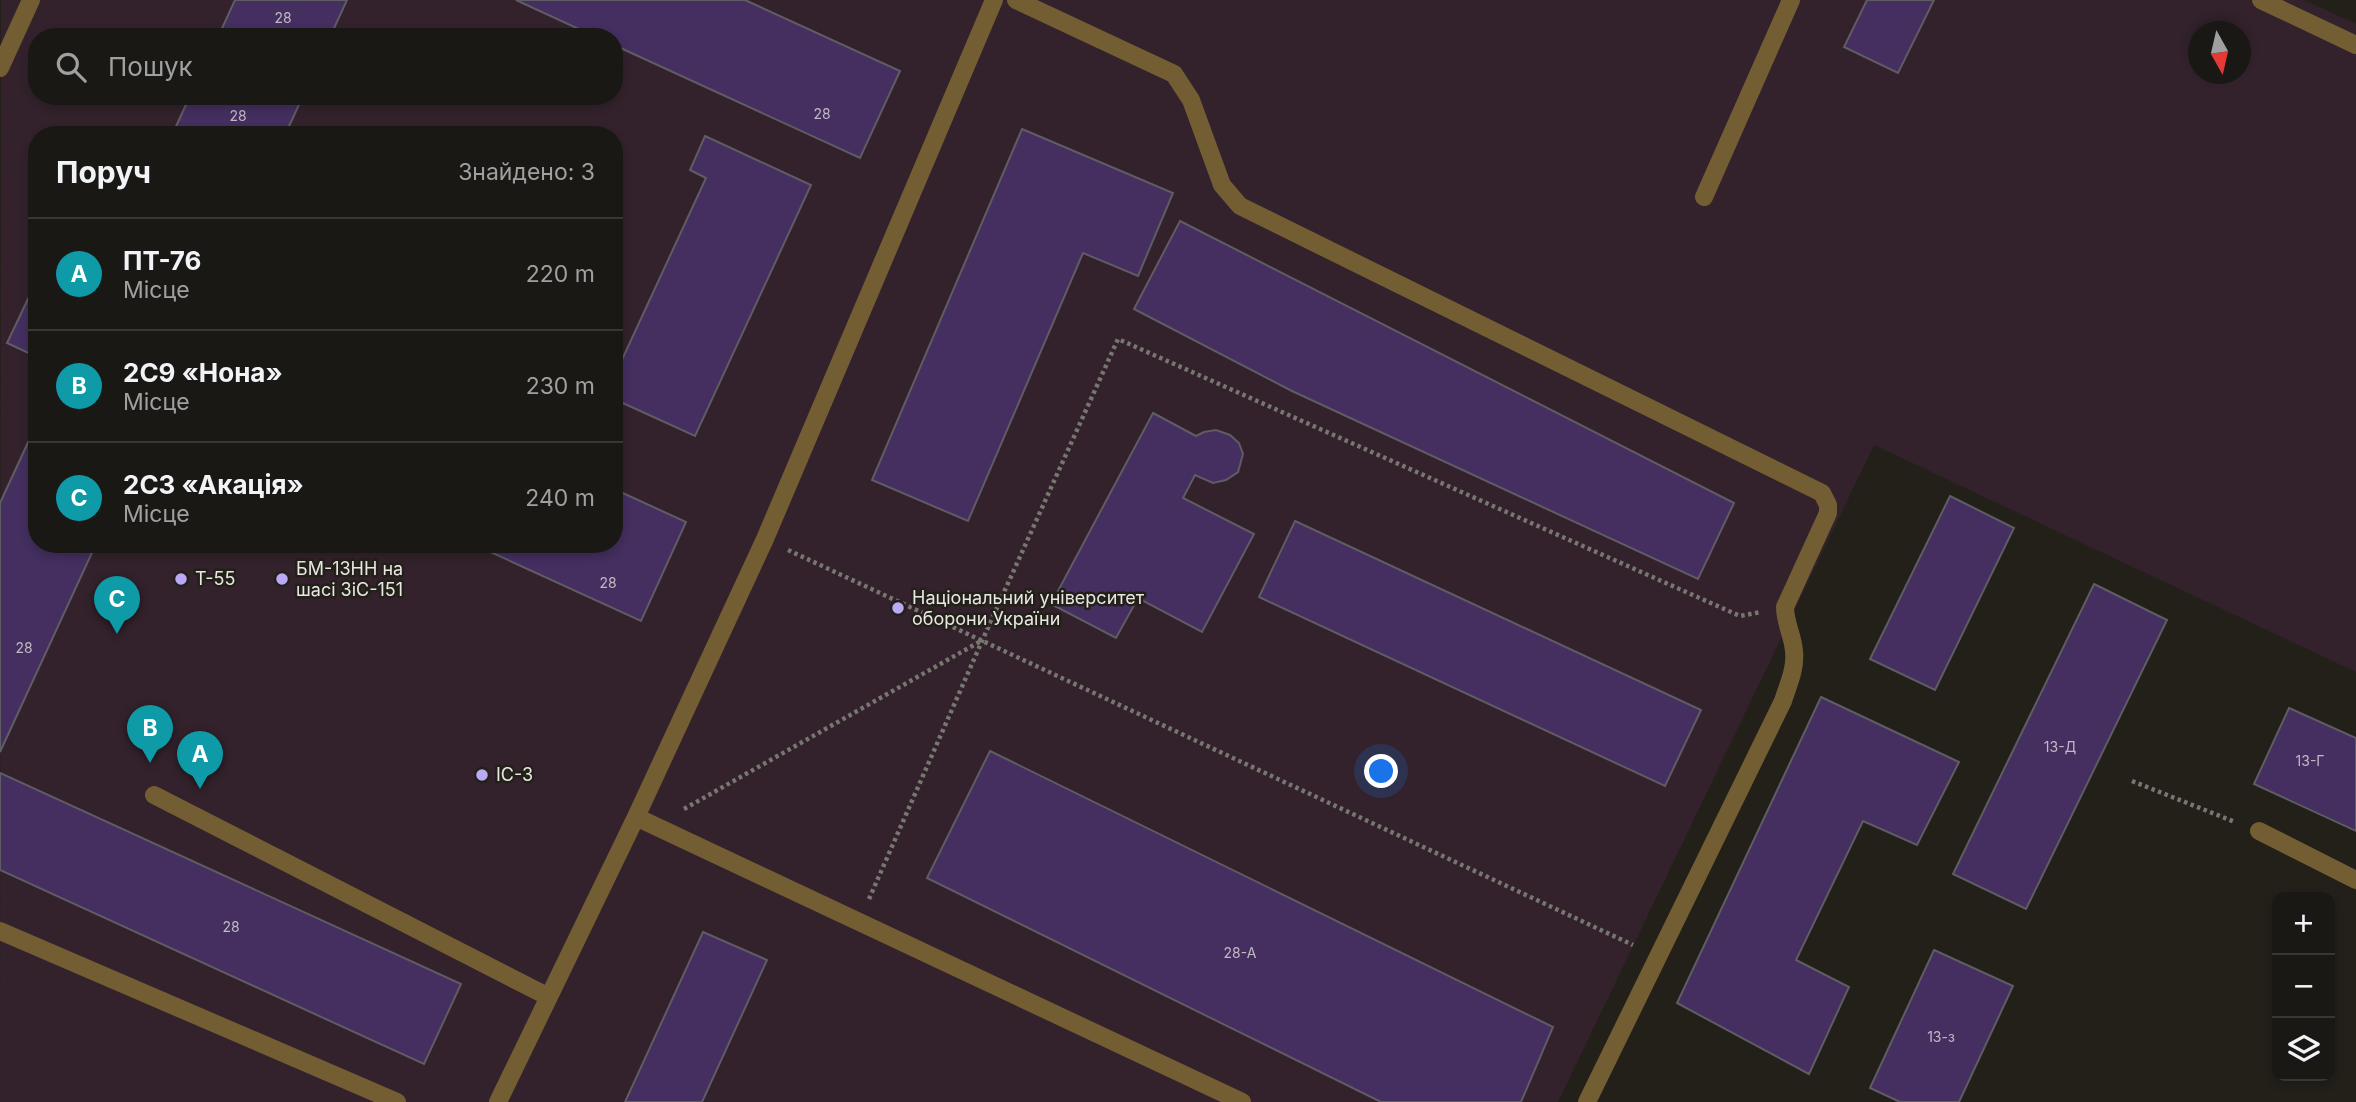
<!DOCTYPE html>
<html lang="uk">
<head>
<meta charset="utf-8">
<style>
	body { margin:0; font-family:Inter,sans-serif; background:#23211d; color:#f1f3f6 }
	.controls { position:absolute; right:21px; bottom:21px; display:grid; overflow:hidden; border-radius:14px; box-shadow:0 4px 10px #0003 }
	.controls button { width:63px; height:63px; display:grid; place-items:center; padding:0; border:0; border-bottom:2px solid #383734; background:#1a1814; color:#f1f3f6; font:35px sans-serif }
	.compass { position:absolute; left:2188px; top:21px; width:63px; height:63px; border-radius:50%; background:#1a1814; box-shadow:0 4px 10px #0003; rotate:172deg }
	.you { position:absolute; left:1382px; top:772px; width:24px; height:24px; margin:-18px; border:5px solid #fff; border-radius:50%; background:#1a73e8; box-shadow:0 0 0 10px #1a73e833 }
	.badge { display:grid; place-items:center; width:46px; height:46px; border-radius:50%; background:#ea580c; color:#fff; font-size:23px; font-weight:700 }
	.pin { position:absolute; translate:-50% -58px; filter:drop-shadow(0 2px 4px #0008) }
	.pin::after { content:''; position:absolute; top:37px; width:24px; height:21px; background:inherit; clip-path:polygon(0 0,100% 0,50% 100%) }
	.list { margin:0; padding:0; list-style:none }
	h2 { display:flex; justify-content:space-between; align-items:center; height:91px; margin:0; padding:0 28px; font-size:30px }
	h2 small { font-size:23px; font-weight:400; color:#9fa0a0 }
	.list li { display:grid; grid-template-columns:46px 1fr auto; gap:21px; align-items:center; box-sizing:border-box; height:112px; padding:0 28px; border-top:2px solid #383734 }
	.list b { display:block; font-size:26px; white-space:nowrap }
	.list p { margin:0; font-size:23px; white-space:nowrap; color:#9fa0a0 }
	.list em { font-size:23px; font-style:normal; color:#9fa0a0 }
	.icon { flex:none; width:38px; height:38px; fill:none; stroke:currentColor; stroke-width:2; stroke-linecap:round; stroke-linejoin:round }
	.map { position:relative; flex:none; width:2356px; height:1102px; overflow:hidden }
	.search { position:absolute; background:#1a1814; box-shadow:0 4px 10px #0003; left:28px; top:28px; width:595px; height:77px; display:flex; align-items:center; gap:18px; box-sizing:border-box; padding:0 24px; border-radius:28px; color:#9fa0a0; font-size:26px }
	.panel { position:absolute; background:#1a1814; box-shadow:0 4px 10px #0003; left:28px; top:126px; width:595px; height:427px; border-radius:28px }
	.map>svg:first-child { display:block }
	.education { fill:#33222c; fill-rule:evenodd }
	.building { fill:#442f60; stroke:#5f5c64; stroke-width:2 }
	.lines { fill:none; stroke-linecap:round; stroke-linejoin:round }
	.path { stroke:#787670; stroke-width:4.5; stroke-dasharray:3.5 3.5; stroke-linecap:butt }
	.service { stroke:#735e33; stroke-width:18 }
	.poi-dot { fill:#bca9f5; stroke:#23201a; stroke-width:2.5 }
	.labels { text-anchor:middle; stroke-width:5; stroke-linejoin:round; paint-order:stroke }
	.number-label { font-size:14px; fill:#c0b9c2 }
	.poi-label { font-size:18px; fill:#e9e7e2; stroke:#23201a; text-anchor:start }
</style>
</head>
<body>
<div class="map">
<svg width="2356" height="1102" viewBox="0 0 2356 1102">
	<rect width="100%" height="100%" fill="#23201a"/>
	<path class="education" d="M1,0h2303l52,24v648l-482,-227 -316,657h-1558zM2198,32h42v42h-42zM37,37h577v59h-577zM37,135h577v409h-577z"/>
	<path class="building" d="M235,0h112l-17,37h-112z
		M516,0h229l155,71 -40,87 -246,-113v-8h-18z
		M1867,0h67l-36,73 -54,-26z
		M190,96h113l-18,39h-113z
		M1022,129l151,64 -35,83 -55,-23 -115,268 -96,-41z
		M705,136l106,49 -116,251 -81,-37v-22l92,-199 -16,-8z
		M1180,221l554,282 -36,76 -406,-188 -158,-82z
		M37,280v77l-30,-14z
		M1153,413l43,23 8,-4 12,-2 14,5 9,8 4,11 -5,18 -12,8 -13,3 -18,-8 -12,23 71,36 -52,98 -64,-34 -22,40 -65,-34z
		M37,423v121h59l-96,208v-249z
		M614,489l72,33 -45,99 -168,-77h141z
		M1950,496l64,32 -79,162 -65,-31z
		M1295,521l406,189 -36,76 -406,-189z
		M2094,584l73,36 -141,289 -73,-35z
		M1821,697l138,65 -42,83 -54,-24 -67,139 53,27 -40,87 -132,-71z
		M2289,708l67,30v93l-102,-47z
		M990,751l563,276 -32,75h-140l-454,-224z
		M0,773l461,211 -37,80 -424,-194z
		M703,932l64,28 -65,142h-77z
		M1934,950l79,36 -54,116h-59l-30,-14z"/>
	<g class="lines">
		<path class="path" d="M788,550l845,395
			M2132,781l103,41
			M684,809l297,-168
			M869,899l113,-258 136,-302 622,277 21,-4"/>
		<path class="service" d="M1016,0l158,74 17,26 31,85 18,21 582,287 6,12v8l-43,94c0,16 8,29 9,44 2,18 -6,34 -11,50l-196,401
			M2261,0l95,45
			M0,68l31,-68
			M1704,197l87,-197
			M154,795l395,202
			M636,817l606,285
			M2259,831l97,49
			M0,931l397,171
			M498,1102l138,-285 129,-278 229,-539"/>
	</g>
	<g class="poi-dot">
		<circle cx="181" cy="579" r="7"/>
		<circle cx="282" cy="579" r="7"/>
		<circle cx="898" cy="608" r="7"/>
		<circle cx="482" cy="775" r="7"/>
	</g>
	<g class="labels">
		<g class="number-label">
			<text x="283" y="23">28</text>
			<text x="822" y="119">28</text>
			<text x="238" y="121">28</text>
			<text x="608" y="588">28</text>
			<text x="24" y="653">28</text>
			<text x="2060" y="752">13-Д</text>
			<text x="2310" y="766">13-Г</text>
			<text x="231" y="932">28</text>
			<text x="1240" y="958">28-А</text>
			<text x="1941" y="1042">13-з</text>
		</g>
		<g class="poi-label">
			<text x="296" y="575">БМ-13НН на<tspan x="296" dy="21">шасі ЗіС-151</tspan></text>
			<text x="195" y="585">Т-55</text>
			<text x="912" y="604">Національний університет<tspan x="912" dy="21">оборони України</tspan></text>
			<text x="496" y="781">ІС-3</text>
		</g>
	</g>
</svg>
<div class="controls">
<button>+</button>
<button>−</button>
<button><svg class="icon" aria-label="layers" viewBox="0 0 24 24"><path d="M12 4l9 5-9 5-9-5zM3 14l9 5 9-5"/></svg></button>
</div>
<svg class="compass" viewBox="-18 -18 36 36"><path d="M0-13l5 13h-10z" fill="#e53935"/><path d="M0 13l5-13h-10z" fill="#9fa0a0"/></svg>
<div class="you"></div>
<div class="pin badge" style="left:200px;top:789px;background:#0f9aa8">A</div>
<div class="pin badge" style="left:150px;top:763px;background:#0f9aa8">B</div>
<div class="pin badge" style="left:117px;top:634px;background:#0f9aa8">C</div>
<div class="search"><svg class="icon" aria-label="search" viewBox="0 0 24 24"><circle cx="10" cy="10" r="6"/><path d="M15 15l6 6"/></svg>Пошук</div>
<section class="panel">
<h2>Поруч<small>Знайдено: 3</small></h2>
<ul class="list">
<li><span class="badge" style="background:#0f9aa8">A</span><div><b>ПТ-76</b><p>Місце</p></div><em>220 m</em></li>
<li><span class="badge" style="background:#0f9aa8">B</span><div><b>2С9 «Нона»</b><p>Місце</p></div><em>230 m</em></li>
<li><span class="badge" style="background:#0f9aa8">C</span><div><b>2С3 «Акація»</b><p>Місце</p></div><em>240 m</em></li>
</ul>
</section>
</div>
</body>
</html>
